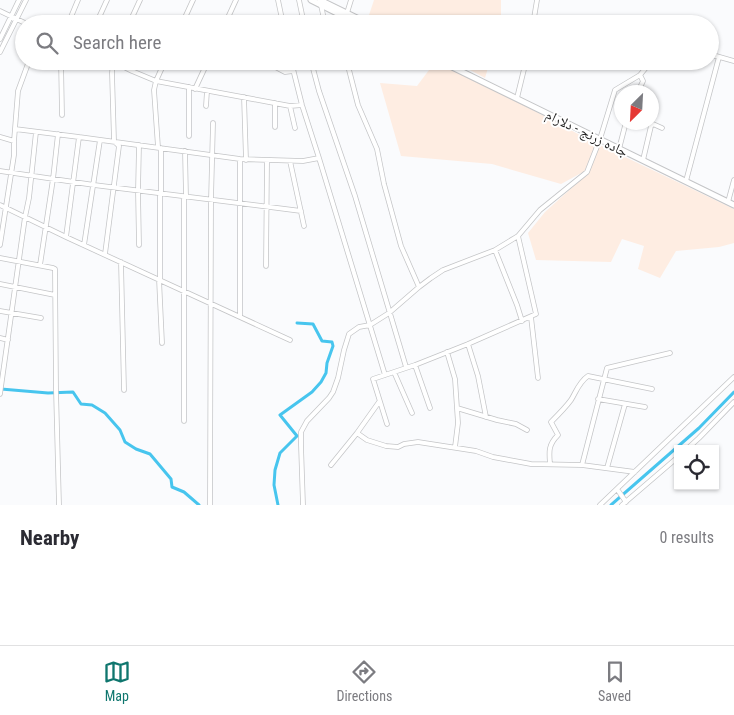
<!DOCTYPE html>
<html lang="en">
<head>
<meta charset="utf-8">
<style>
	body { margin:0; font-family:"Roboto Condensed","Noto Naskh Arabic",sans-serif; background:#f2f2f3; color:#2b2b33 }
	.controls { position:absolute; right:15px; bottom:15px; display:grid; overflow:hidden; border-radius:0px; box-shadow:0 1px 4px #0004 }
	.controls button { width:45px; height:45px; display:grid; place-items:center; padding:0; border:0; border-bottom:1px solid #e1e1e2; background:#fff; color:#2b2b33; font:25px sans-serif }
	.compass { position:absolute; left:614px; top:85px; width:45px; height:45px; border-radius:50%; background:#fff; box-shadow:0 1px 4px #0004; rotate:204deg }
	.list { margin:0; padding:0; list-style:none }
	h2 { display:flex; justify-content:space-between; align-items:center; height:65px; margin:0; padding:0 20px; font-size:21px }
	h2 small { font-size:16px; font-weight:400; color:#7c7c81 }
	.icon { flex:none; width:28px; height:28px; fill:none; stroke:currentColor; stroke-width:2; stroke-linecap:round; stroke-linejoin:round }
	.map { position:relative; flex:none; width:734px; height:505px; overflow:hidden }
	.search { position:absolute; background:#fff; box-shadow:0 1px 4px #0004; left:15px; right:15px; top:15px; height:55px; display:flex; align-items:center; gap:12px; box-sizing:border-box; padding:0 18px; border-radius:28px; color:#7c7c81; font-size:19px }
	.sheet { height:140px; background:#fff }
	nav { display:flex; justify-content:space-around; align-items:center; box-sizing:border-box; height:70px; border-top:1px solid #e1e1e2; background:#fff; font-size:14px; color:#7c7c81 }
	nav a { display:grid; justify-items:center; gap:2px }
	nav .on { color:#0f766e }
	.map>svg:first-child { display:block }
	.commercial { fill:#feede2 }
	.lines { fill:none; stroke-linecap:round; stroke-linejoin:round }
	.canal { stroke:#47c5ee; stroke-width:3 }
	.minor-casing { stroke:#c4c5c7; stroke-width:5.5 }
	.highway-casing { stroke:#c4c5c7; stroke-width:7 }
	.minor { stroke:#fff; stroke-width:4 }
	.highway { stroke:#fff; stroke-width:5 }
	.labels { text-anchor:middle; stroke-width:4; stroke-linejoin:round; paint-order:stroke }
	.street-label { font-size:14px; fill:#1c1c1c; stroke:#fff }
</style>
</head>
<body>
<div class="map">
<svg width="734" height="505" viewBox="0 0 734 505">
	<rect width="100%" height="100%" fill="#fafbfd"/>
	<path class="commercial" d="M374,0h127v24h-127l-7,-3z
		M453,61h37l-5,17z
		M435,62l69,33 93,49 -12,27 -24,13 -69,-20 -91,-8 -21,-73 37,3z
		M600,145l134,64v34l-15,4 -43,4 -16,27 -22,-9 6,-23 -22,-7 -11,23 -75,-2 -8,-27 17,-21 42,-38z"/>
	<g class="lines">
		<path class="canal" d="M1,389l47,4 25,-1 8,12 11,1 13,8 15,17 5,12 11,7 14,5 21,25 1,8 12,5 15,13
			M278,505l-4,-20 1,-15 5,-17 17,-17 -17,-21 32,-23 9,-10 5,-9 1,-10 6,-17 -1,-4 -10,-1 -9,-17 -16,-1
			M611,505l88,-77 35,-36"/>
		<defs>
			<path id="minor" d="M278,0l5,24
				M299,0l5,24
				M321,5l4,19
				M0,11l27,13
				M347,13l4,-13
				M68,24l10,-24
				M96,24l11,-24
				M129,24l11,-24
				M182,24l11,-24
				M225,24l11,-24
				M533,24l4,-24
				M0,39l19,-39
				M0,52l26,-52
				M710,56h6l18,5
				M61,61l1,54
				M112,61l20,10 24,10 134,25 12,-1
				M264,61l21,11 8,-1
				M291,61l11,44 17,53 66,217 9,-3 18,41
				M311,61l8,30 36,105 51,171
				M344,61l3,1 11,43 19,44 7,35 17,62 18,41
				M195,89l13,-28
				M638,92l5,-11 -3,-6
				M244,97l2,63
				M517,98l9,-37
				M275,103v24
				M206,106l1,-15
				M290,106l5,22
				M15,129l64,8 161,22 63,2 16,-3
				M189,136v-49
				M0,137l14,4
				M139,145l-1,46 1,54
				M158,147l-4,-57 2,-9 9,-20
				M619,149l7,-27
				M185,151l1,46
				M240,159v158
				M643,160l8,-34 2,-2 9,4
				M290,161l14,65
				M0,171l94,14 207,26
				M686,181l33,-124
				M160,193v87
				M161,194v-46
				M728,202l6,-22
				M0,205l66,32 224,103
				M66,237l13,-100
				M0,245l14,-90v-14l4,-50 11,-30
				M84,245l16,-105
				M495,250l22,55 5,16
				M105,254l14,-108 -5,-5 -2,-68 1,-11
				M0,258l53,10 2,1 1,121 3,115
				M121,262l3,128
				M40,265l13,-86 5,-45
				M266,266l1,-105
				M159,279l3,64
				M0,284l55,11
				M0,311l41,7
				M531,317l7,61
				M0,338l8,2
				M468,344l10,32 8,41
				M447,352l8,27 3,44 -3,24
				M415,365l15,43
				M394,372l21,-7 53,-21 68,-30 -18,-78
				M385,375l-12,4 14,45
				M0,394l25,-177 4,-19 7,-66
				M598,399l47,8
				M457,408l40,12 19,4 11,6
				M184,421v-224
				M357,433l10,7 19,6 12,1 6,-3 14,-2 58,9 17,6 38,7 51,1 25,-97 63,-15
				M687,449l12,-11 35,-36
				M550,464c-1,-12 -2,-19 8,-29l-7,-13c7,-7 14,-14 20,-22 5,-8 8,-18 17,-24l64,13
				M331,465l26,-32 22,-31
				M582,465l53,7
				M607,468l18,-64
				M617,489l9,13
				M210,505l1,-305 2,-77
				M303,505l-2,-60v-13l6,-11 22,-23 4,-6 5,-14 6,-28 5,-16 10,-7 11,-2 19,-12 30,-26 12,-9 12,-8 52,-20 23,-14 22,-26 47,-38 13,-33 15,-49 25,-15 9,-11 20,-3
				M600,505l134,-128
				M622,505l56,-48"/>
			<path id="highway" d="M311,0l48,24
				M320,0l49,24
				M440,61l294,144"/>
		</defs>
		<use href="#minor" class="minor-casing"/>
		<use href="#highway" class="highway-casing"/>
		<use href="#minor" class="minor"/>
		<use href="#highway" class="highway"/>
	</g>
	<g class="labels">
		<g class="street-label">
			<text transform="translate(587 133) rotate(26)" y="5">جاده زرنج - دلارام</text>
		</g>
	</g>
</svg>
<div class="controls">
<button><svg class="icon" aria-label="locate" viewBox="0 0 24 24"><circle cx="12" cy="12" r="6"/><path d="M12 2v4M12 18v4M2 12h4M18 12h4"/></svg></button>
</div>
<svg class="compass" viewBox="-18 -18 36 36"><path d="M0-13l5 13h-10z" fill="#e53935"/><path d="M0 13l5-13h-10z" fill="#7c7c81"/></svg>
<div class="search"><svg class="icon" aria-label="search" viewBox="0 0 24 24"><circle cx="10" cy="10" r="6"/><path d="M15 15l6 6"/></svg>Search here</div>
</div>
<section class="sheet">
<h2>Nearby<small>0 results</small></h2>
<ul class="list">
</ul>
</section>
<nav>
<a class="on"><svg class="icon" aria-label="map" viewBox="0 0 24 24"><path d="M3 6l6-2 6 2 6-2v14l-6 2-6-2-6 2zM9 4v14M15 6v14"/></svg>Map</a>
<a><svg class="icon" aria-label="directions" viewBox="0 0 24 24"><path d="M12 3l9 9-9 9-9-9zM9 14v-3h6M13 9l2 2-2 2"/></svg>Directions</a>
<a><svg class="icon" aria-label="saved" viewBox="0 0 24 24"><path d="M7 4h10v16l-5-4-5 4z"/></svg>Saved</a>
</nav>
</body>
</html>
